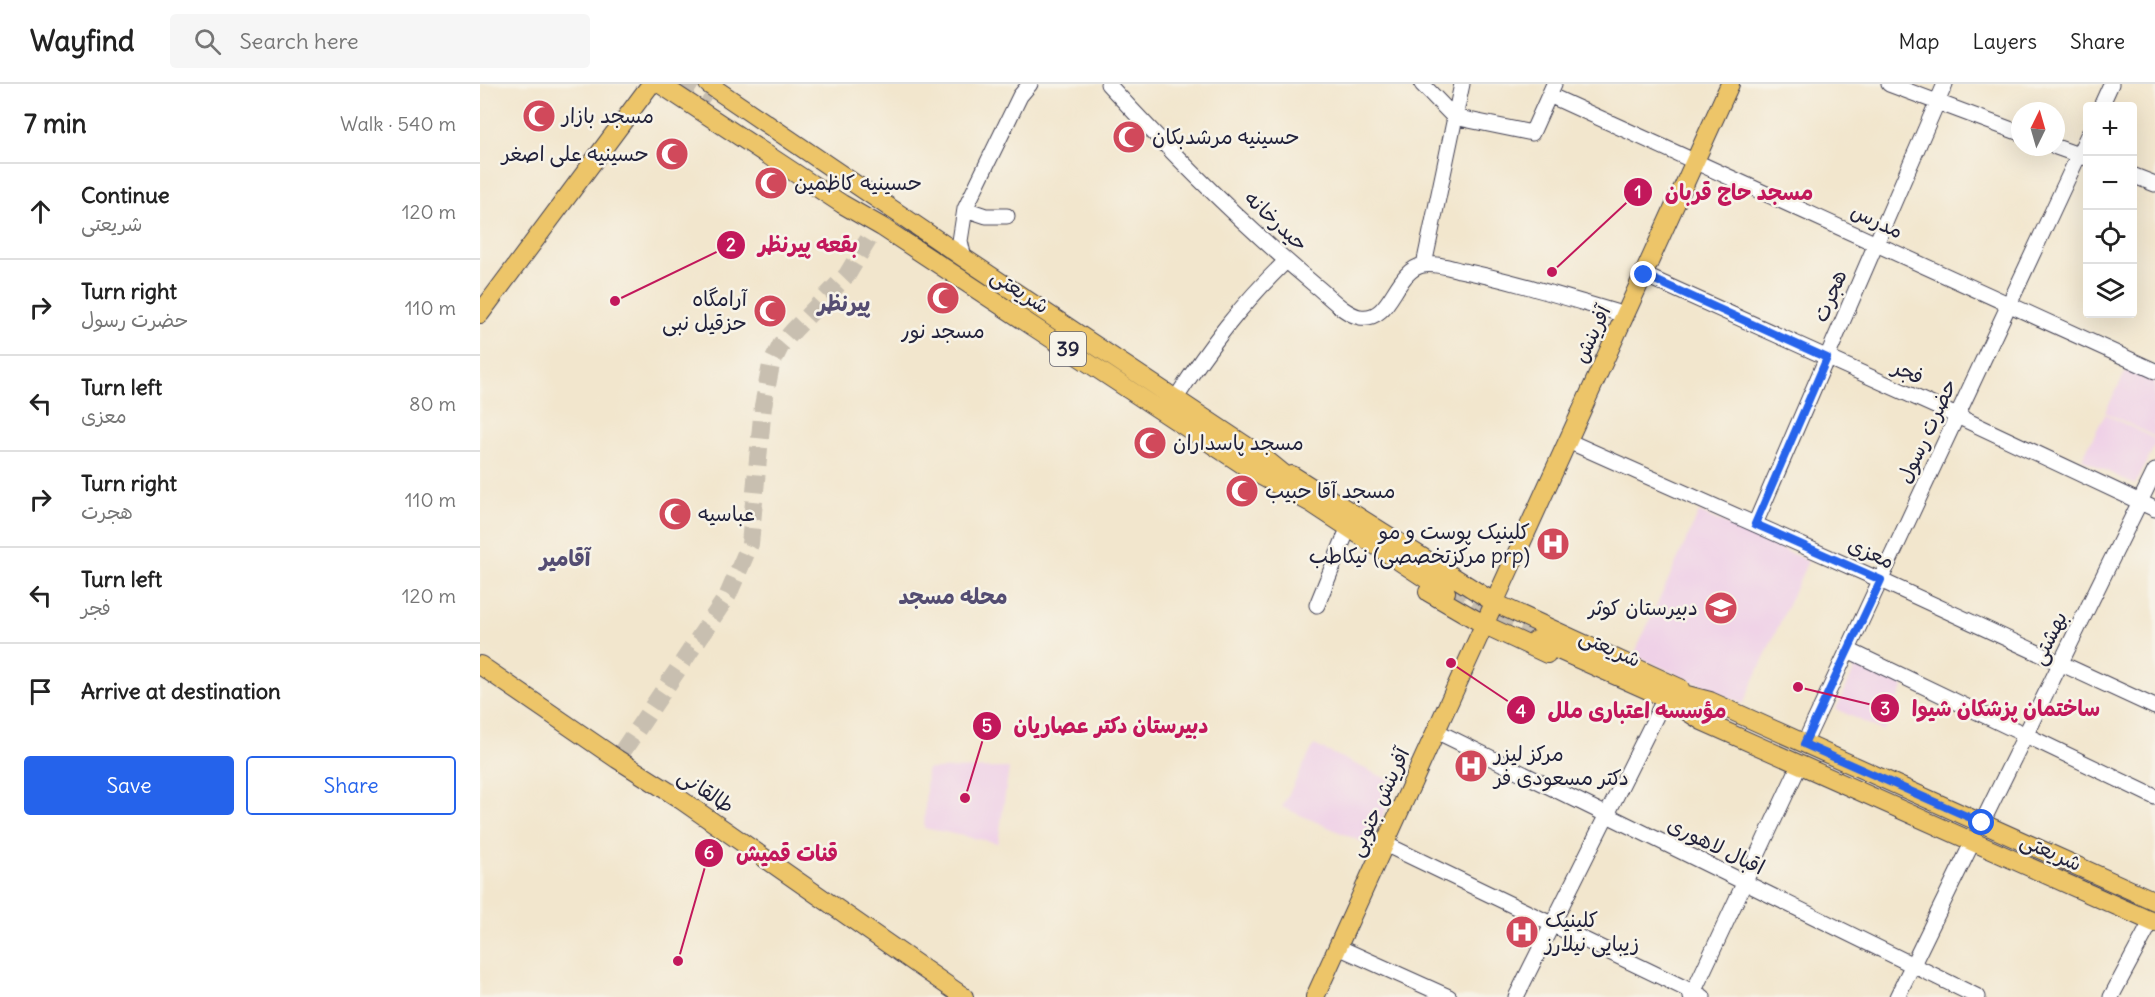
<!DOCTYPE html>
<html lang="en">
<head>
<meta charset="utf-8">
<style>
	body { margin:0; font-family:Delius,"Playpen Sans Arabic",sans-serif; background:#f6f6f6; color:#222 }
	.controls { position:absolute; right:18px; top:18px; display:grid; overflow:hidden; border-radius:6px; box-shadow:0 6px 24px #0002 }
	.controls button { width:54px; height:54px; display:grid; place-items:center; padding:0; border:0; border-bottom:2px solid #e0e0e0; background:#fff; color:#222; font:30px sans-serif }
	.compass { position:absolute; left:1531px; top:18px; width:54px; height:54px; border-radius:50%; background:#fff; box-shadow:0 6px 24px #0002; rotate:5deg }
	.stop { position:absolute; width:18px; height:18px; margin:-14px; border:4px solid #2563eb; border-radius:50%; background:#fff }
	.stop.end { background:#2563eb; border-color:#fff; box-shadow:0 2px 6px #0008 }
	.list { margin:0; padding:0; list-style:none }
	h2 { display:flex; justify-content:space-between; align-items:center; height:78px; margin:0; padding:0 24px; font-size:26px }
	h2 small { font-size:20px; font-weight:400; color:#767676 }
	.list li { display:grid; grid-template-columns:39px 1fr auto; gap:18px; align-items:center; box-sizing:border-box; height:96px; padding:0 24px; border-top:2px solid #e0e0e0 }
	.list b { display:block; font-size:22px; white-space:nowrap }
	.list p { margin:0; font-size:20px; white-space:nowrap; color:#767676 }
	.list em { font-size:20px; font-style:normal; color:#767676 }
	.actions { display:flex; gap:12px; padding:18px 24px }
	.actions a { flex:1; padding:14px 0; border:2px solid #2563eb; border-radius:6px; text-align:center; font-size:21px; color:#2563eb }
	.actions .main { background:#2563eb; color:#fff }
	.icon { flex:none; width:33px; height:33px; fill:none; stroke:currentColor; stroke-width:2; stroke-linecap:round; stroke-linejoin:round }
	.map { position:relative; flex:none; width:1675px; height:913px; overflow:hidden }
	header { display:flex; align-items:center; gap:36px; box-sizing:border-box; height:84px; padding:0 30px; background:#fff; border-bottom:2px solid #e0e0e0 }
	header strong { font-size:28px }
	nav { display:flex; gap:33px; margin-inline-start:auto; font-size:21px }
	.search { width:420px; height:54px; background:#f6f6f6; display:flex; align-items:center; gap:15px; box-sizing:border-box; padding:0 21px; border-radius:6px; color:#767676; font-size:22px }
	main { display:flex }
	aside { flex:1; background:#fff }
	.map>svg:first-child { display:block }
	.built { fill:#efd0e7 }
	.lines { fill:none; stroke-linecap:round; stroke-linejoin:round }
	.major-tunnel { stroke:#c8bfb0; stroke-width:18; stroke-dasharray:18 9; stroke-linecap:butt }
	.minor-casing { stroke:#413f51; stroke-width:17 }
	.major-casing { stroke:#413f51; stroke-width:20 }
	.minor { stroke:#fff; stroke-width:15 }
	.major { stroke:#edc569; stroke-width:18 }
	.route { stroke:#2563eb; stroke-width:8 }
	.labels { text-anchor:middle; stroke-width:5; stroke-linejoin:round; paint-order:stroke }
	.shield { fill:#f7f3e8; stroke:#62616f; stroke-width:1.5 }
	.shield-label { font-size:20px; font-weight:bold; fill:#22223b }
	.poi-label { font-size:21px; fill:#22223b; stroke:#f7f3e8; text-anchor:start }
	.street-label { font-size:21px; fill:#22223b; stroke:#f7f3e8 }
	.neighbourhood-label { font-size:22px; font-weight:bold; fill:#544d72; stroke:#f7f3e8 }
	.leader { fill:none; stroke:#c2185b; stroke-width:2 }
	.callout-dot { fill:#c2185b; stroke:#f7f3e8; stroke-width:2 }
	.mark-label { font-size:18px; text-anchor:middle; font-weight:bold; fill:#fff }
	.callout-label { font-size:22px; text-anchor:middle; font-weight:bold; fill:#c2185b; stroke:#f7f3e8; stroke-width:5; stroke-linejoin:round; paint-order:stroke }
</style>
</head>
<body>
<header>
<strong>Wayfind</strong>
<div class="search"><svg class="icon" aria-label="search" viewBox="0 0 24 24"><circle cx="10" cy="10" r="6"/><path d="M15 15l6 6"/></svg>Search here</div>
<nav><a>Map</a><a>Layers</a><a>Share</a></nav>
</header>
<main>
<aside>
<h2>7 min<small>Walk · 540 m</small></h2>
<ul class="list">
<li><svg class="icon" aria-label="ahead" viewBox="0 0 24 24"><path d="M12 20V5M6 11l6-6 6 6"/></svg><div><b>Continue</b><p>شریعتی</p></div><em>120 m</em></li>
<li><svg class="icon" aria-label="right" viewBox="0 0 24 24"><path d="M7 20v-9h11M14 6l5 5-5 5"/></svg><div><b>Turn right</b><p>حضرت رسول</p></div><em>110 m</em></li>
<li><svg class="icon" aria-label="left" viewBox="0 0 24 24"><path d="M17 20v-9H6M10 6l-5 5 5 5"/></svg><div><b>Turn left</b><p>معزی</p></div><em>80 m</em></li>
<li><svg class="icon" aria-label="right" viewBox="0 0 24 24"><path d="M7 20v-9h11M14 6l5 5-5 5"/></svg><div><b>Turn right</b><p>هجرت</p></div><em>110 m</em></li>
<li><svg class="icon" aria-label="left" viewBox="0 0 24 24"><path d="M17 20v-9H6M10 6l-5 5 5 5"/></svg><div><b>Turn left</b><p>فجر</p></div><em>120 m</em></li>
<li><svg class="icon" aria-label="arrive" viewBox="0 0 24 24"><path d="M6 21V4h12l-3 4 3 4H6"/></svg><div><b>Arrive at destination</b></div></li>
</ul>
<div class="actions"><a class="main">Save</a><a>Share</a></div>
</aside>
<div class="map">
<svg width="1675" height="913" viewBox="0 0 1675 913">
	<rect width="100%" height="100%" fill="#f7f3e8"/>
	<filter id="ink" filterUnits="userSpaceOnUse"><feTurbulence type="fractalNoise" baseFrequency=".0167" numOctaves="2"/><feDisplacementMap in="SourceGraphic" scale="12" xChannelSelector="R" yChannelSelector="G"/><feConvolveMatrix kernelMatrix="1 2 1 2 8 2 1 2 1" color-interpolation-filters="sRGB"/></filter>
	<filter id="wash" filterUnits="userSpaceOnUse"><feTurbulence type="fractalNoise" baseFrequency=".008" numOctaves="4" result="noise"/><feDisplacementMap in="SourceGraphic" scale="24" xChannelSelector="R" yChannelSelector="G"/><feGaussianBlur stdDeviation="1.35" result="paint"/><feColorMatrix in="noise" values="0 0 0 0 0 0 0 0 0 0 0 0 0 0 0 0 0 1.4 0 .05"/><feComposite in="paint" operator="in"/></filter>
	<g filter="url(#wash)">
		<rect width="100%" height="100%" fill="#f2e6cd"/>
		<path class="built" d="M1648,283l27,13v57l-50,-25z
			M1625,330l50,25v6l-20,40 -53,-26z
			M1219,428l109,49 -65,143 -109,-49z
			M1377,580l47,22 -21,45 -47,-22z
			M834,661l84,39 -29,61 -87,-38z
			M529,684l-11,75 -74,-15 3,-59z"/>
	</g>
	<g filter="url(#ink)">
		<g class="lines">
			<path class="major-tunnel" d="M199,0l29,19
				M970,504l40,23 48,24
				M142,668l106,-157 22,-51 13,-138 8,-41 10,-20 13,-15 53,-55 30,-50"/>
			<defs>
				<path id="minor" d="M628,0c65,71 134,140 208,202 13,10 28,28 44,31 32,5 34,-46 63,-52 12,-2 25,2 36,5 56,11 111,29 166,45
					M942,0l32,33 78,16 22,-49
					M1409,0l131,49
					M1069,11l606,276
					M1621,22l10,-22
					M1576,63l31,11
					M1652,91l23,9
					M485,125l21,7h21
					M484,174l-4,-17 5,-32 55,-113 10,-12
					M944,181l38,-181
					M1164,191l313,141 198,93
					M696,314c34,-53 65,-93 110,-137
					M1088,357l312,139 275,127
					M1275,440l190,-440
					M837,521l28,-69
					M1368,566l307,147
					M956,647l542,266
					M1324,660l284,-609
					M1502,739l173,-352
					M905,760l318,153
					M858,863l111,50
					M1036,913l146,-293
					M1211,913l109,-233
					M1417,913l76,-156
					M1631,913l40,-75"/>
				<path id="major" d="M180,0l182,120 40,23 372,245 57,31 135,89
					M228,0l256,174 299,199 38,31
					M0,230l171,-230
					M812,391l203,128 185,85
					M948,508l57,33 62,29
					M1056,556l130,58 36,23 453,202
					M0,581l137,94 60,38 287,200
					M1184,605l46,12 445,200
					M835,913l415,-913"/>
			</defs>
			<use href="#minor" class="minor-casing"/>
			<use href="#major" class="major-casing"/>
			<use href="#minor" class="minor"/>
			<use href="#major" class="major"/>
		</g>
	</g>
	<g class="lines" filter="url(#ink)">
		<path class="route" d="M1164,191l183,83 -72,166 126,56 -77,164 178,79"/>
	</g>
	<defs>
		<symbol id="mosque-disc" viewBox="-11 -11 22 22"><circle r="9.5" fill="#d1495b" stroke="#f7f3e8"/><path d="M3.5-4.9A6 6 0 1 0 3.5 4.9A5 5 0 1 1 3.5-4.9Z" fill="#fff"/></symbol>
		<symbol id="hospital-disc" viewBox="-11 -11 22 22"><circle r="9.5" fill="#d1495b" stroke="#f7f3e8"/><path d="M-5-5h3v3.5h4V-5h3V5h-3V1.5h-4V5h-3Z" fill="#fff"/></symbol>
		<symbol id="school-disc" viewBox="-11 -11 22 22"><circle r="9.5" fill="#d1495b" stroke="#f7f3e8"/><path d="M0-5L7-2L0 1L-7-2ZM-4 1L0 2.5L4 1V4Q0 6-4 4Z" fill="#fff"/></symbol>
	</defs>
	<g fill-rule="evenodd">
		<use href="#mosque-disc" x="40" y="13" width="38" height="38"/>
		<use href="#mosque-disc" x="630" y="34" width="38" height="38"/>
		<use href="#mosque-disc" x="173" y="51" width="38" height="38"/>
		<use href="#mosque-disc" x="272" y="80" width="38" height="38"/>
		<use href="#mosque-disc" x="444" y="195" width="38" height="38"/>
		<use href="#mosque-disc" x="271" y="208" width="38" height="38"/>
		<use href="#mosque-disc" x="651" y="340" width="38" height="38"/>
		<use href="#mosque-disc" x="743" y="388" width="38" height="38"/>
		<use href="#mosque-disc" x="176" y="411" width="38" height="38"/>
		<use href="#hospital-disc" x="1054" y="441" width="38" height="38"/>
		<use href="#school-disc" x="1222" y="505" width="38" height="38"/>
		<use href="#hospital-disc" x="972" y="663" width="38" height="38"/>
		<use href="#hospital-disc" x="1023" y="829" width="38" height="38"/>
	</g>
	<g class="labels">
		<rect class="shield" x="570" y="248" width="36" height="34" rx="4.5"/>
		<g class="shield-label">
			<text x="588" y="272">39</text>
		</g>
		<g class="poi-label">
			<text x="82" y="39">مسجد بازار</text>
			<text x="672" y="60">حسینیه مرشدبکان</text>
			<text x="169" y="77" text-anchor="end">حسینیه علی اصغر</text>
			<text x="314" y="106">حسینیه کاظمین</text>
			<text x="267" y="222" text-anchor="end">آرامگاه<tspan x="267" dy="24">حزقیل نبی</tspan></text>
			<text x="463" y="254" text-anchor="middle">مسجد نور</text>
			<text x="693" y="366">مسجد پاسداران</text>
			<text x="785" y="414">مسجد آقا حبیب</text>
			<text x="218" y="437">عباسیه</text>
			<text x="1050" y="455" text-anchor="end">کلینیک پوست و مو<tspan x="1050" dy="24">نیکاطب (مرکزتخصصی prp)</tspan></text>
			<text x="1218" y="531" text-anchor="end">دبیرستان کوثر</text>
			<text x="1014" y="677">مرکز لیزر<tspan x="1014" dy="24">دکتر مسعودی فر</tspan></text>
			<text x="1065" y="843">کلینیک<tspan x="1065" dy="24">زیبایی نیلارز</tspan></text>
		</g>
		<g class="street-label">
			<text transform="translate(796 137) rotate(43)" y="7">حیدرخانه</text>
			<text transform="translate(1397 137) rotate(25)" y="7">مدرس</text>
			<text transform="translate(540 207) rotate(33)" y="7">شریعتی</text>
			<text transform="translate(1350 212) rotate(-67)" y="7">هجرت</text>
			<text transform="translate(1112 250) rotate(-65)" y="7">آفرینش</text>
			<text transform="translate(1428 288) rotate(24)" y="7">فجر</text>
			<text transform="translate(1447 347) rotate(-65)" y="7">حضرت رسول</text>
			<text transform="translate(1391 469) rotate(24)" y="7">معزی</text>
			<text transform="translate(1569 554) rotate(-64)" y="7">بهشتی</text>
			<text transform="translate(1130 564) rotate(24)" y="7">شریعتی</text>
			<text transform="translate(226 707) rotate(34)" y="7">طالقانی</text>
			<text transform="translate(899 718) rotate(-65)" y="7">آفرینش جنوبی</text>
			<text transform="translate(1236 762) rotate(26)" y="7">اقبال لاهوری</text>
			<text transform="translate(1571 768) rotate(24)" y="7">شریعتی</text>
		</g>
		<g class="neighbourhood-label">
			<text x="364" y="227">پیرنظر</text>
			<text x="85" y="482">آقامیر</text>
			<text x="473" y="520">محله مسجد</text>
		</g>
	</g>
	<path class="leader" d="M1072 188L1158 108M135 217L251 161M1318 603L1405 624M971 579L1041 626M485 714L507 642M198 877L229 769"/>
	<g class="callout-dot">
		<circle cx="1072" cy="188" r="6"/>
		<circle cx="135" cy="217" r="6"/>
		<circle cx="1318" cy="603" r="6"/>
		<circle cx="971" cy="579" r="6"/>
		<circle cx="485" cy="714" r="6"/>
		<circle cx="198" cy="877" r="6"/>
		<circle cx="1158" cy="108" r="15"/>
		<circle cx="251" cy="161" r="15"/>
		<circle cx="1405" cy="624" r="15"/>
		<circle cx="1041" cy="626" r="15"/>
		<circle cx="507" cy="642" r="15"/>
		<circle cx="229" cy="769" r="15"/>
	</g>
	<g class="mark-label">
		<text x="1158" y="114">1</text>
		<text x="251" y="167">2</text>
		<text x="1405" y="631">3</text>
		<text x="1041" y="633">4</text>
		<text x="507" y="648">5</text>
		<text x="229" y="775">6</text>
	</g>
	<g class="callout-label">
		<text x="1259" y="116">مسجد حاج قربان</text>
		<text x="328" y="168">بقعه پیرنظر</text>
		<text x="1526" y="632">ساختمان پزشکان شیوا</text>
		<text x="1157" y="634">مؤسسه اعتباری ملل</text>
		<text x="631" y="649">دبیرستان دکتر عصاریان</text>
		<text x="307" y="777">قنات قمیش</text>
	</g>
</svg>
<div class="controls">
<button>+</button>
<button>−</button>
<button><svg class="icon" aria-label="locate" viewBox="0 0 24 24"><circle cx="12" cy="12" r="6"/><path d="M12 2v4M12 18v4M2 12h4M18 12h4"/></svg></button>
<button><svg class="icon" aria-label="layers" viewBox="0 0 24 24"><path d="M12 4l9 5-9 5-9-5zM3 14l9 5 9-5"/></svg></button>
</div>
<svg class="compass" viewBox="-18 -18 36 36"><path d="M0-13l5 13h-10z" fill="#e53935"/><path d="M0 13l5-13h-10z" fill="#767676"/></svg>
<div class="stop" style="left:1502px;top:739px"></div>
<div class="stop end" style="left:1164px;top:191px"></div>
</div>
</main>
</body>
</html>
